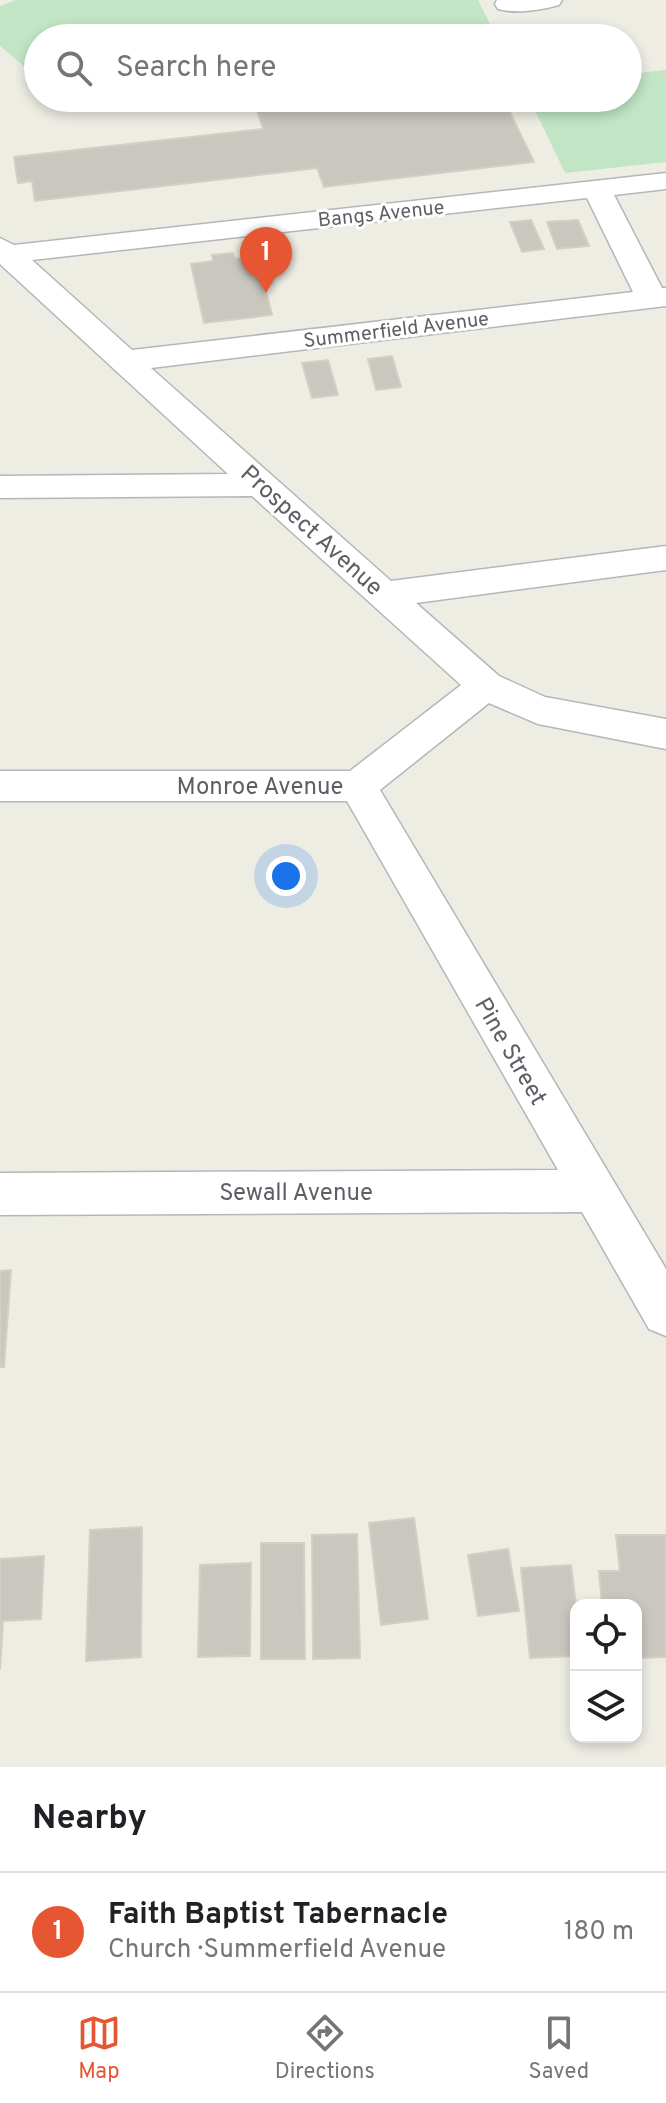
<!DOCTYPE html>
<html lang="en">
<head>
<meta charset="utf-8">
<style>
	body { margin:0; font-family:Overpass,sans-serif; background:#f6f6f6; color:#202124 }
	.controls { position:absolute; right:24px; bottom:24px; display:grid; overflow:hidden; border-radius:16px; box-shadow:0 4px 12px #0003 }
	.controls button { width:72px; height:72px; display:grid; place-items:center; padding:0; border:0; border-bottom:2px solid #e0e0e0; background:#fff; color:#202124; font:40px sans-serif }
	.you { position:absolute; left:286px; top:876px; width:28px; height:28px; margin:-20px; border:6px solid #fff; border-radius:50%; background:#1a73e8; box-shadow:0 0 0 12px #1a73e833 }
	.badge { display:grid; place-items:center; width:52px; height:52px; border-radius:50%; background:#e65632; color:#fff; font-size:26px; font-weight:700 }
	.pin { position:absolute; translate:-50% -66px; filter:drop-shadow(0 2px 4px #0008) }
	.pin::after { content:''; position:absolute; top:42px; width:28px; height:24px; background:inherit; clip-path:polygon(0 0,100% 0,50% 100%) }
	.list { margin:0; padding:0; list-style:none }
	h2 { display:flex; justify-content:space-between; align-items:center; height:104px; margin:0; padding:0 32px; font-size:34px }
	h2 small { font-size:26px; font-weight:400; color:#757577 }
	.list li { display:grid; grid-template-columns:52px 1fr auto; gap:24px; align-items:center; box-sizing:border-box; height:120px; padding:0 32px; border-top:2px solid #e0e0e0 }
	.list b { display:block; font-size:30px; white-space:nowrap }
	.list p { margin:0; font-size:26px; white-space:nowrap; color:#757577 }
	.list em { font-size:26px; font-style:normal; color:#757577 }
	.icon { flex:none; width:44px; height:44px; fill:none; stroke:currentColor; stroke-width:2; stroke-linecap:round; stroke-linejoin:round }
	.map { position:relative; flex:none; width:666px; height:1767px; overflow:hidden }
	.search { position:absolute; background:#fff; box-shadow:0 4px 12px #0003; left:24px; right:24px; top:24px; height:88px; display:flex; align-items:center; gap:20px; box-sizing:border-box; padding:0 28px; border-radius:44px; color:#757577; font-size:30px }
	.sheet { height:224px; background:#fff }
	nav { display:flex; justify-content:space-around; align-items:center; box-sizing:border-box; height:112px; border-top:2px solid #e0e0e0; background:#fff; font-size:22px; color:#757577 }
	nav a { display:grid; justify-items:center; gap:4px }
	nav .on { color:#e65632 }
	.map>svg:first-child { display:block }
	.green { fill:#c1e5c5 }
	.building { fill:#cac7c1; stroke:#d3d0c2; stroke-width:2 }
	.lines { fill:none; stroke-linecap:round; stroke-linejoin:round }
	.minor-casing { stroke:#b4b6bb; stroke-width:3 }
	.minor { fill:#fff; fill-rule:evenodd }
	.labels { text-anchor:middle; stroke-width:6; stroke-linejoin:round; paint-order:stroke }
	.far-street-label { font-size:20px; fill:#5c5f64; stroke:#fff }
	.street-label { font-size:24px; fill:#5c5f64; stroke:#fff }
</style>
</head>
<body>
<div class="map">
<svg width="666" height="1767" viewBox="0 0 666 1767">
	<rect width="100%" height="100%" fill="#eeede4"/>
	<path class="green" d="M16,0h462l19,38h-459v40l-38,-32v-40z
		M666,70v92l-101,11 -36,-75h99v-24z
		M61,98h118l-106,10z"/>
	<path class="building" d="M253,98h250l31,64 -210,25 -7,-19 -282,33 -3,-20 -14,2 -4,-26 249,-28z
		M531,220l13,29 -22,3 -12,-30z
		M578,220l11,26 -32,3 -10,-27z
		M233,253l2,6 22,-3 15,59 -68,8 -13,-59 22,-3 -1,-6z
		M392,356l9,31 -25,3 -8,-31z
		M328,360l10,35 -26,3 -10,-35z
		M11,1270l-7,97h-4v-96z
		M414,1518l14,101 -47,6 -12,-102z
		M142,1527l-1,130 -55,4 4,-131z
		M357,1534l3,124 -47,1 -1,-124z
		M616,1535h50v122l-30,1v-53h-34l-3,-34h21z
		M261,1543h43l1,116h-44z
		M508,1549l11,62 -41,5 -10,-61z
		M44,1556l-3,63 -38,2 -3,49v-111z
		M251,1563l-1,93 -52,1 2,-92z
		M571,1565l5,40v51l-46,2 -9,-90z"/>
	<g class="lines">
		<defs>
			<path id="minor" d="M497,0h65l-3,5c-18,5 -43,9 -61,4l-3,-5z
				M666,173v16l-52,6 48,93h4v18l-515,62 240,213 275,-35v24l-250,33 83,73 46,21 121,22v30l-128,-25 -49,-21 -109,87 286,479v67l-17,-7 -67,-117 -582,3v-42l558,-3 -211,-369h-347v-30h350l111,-86 -209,-189 -252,2v-22l228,-2 -228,-210v-26l14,7zM587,198l46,94 -501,58 -100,-90z"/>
		</defs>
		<use href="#minor" class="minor-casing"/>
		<use href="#minor" class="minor"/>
	</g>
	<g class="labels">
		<g class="far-street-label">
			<text transform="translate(381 213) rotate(-6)" y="7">Bangs Avenue</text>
			<text transform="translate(396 329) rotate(-7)" y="7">Summerfield Avenue</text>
		</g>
		<g class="street-label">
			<text transform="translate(312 530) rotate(42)" y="8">Prospect Avenue</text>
			<text x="260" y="794">Monroe Avenue</text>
			<text transform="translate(511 1051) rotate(60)" y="8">Pine Street</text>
			<text x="296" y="1200">Sewall Avenue</text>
		</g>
	</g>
</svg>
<div class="controls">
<button><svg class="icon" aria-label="locate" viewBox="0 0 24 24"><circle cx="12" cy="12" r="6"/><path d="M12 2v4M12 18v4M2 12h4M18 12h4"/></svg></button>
<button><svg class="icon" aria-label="layers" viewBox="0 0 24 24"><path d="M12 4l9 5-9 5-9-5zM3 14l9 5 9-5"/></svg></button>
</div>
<div class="you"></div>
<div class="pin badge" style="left:266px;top:293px">1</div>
<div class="search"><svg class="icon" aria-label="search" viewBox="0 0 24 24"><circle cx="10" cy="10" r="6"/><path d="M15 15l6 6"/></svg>Search here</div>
</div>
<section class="sheet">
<h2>Nearby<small></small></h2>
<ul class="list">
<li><span class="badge">1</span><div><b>Faith Baptist Tabernacle</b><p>Church · Summerfield Avenue</p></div><em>180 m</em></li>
</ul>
</section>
<nav>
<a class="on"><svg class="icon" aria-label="map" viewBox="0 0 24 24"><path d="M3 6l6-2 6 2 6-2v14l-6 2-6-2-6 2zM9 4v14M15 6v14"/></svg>Map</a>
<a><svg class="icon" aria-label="directions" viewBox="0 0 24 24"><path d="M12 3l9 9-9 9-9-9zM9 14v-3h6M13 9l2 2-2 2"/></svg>Directions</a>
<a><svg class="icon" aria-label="saved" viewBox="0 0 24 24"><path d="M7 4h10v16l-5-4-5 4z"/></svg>Saved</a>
</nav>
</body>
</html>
